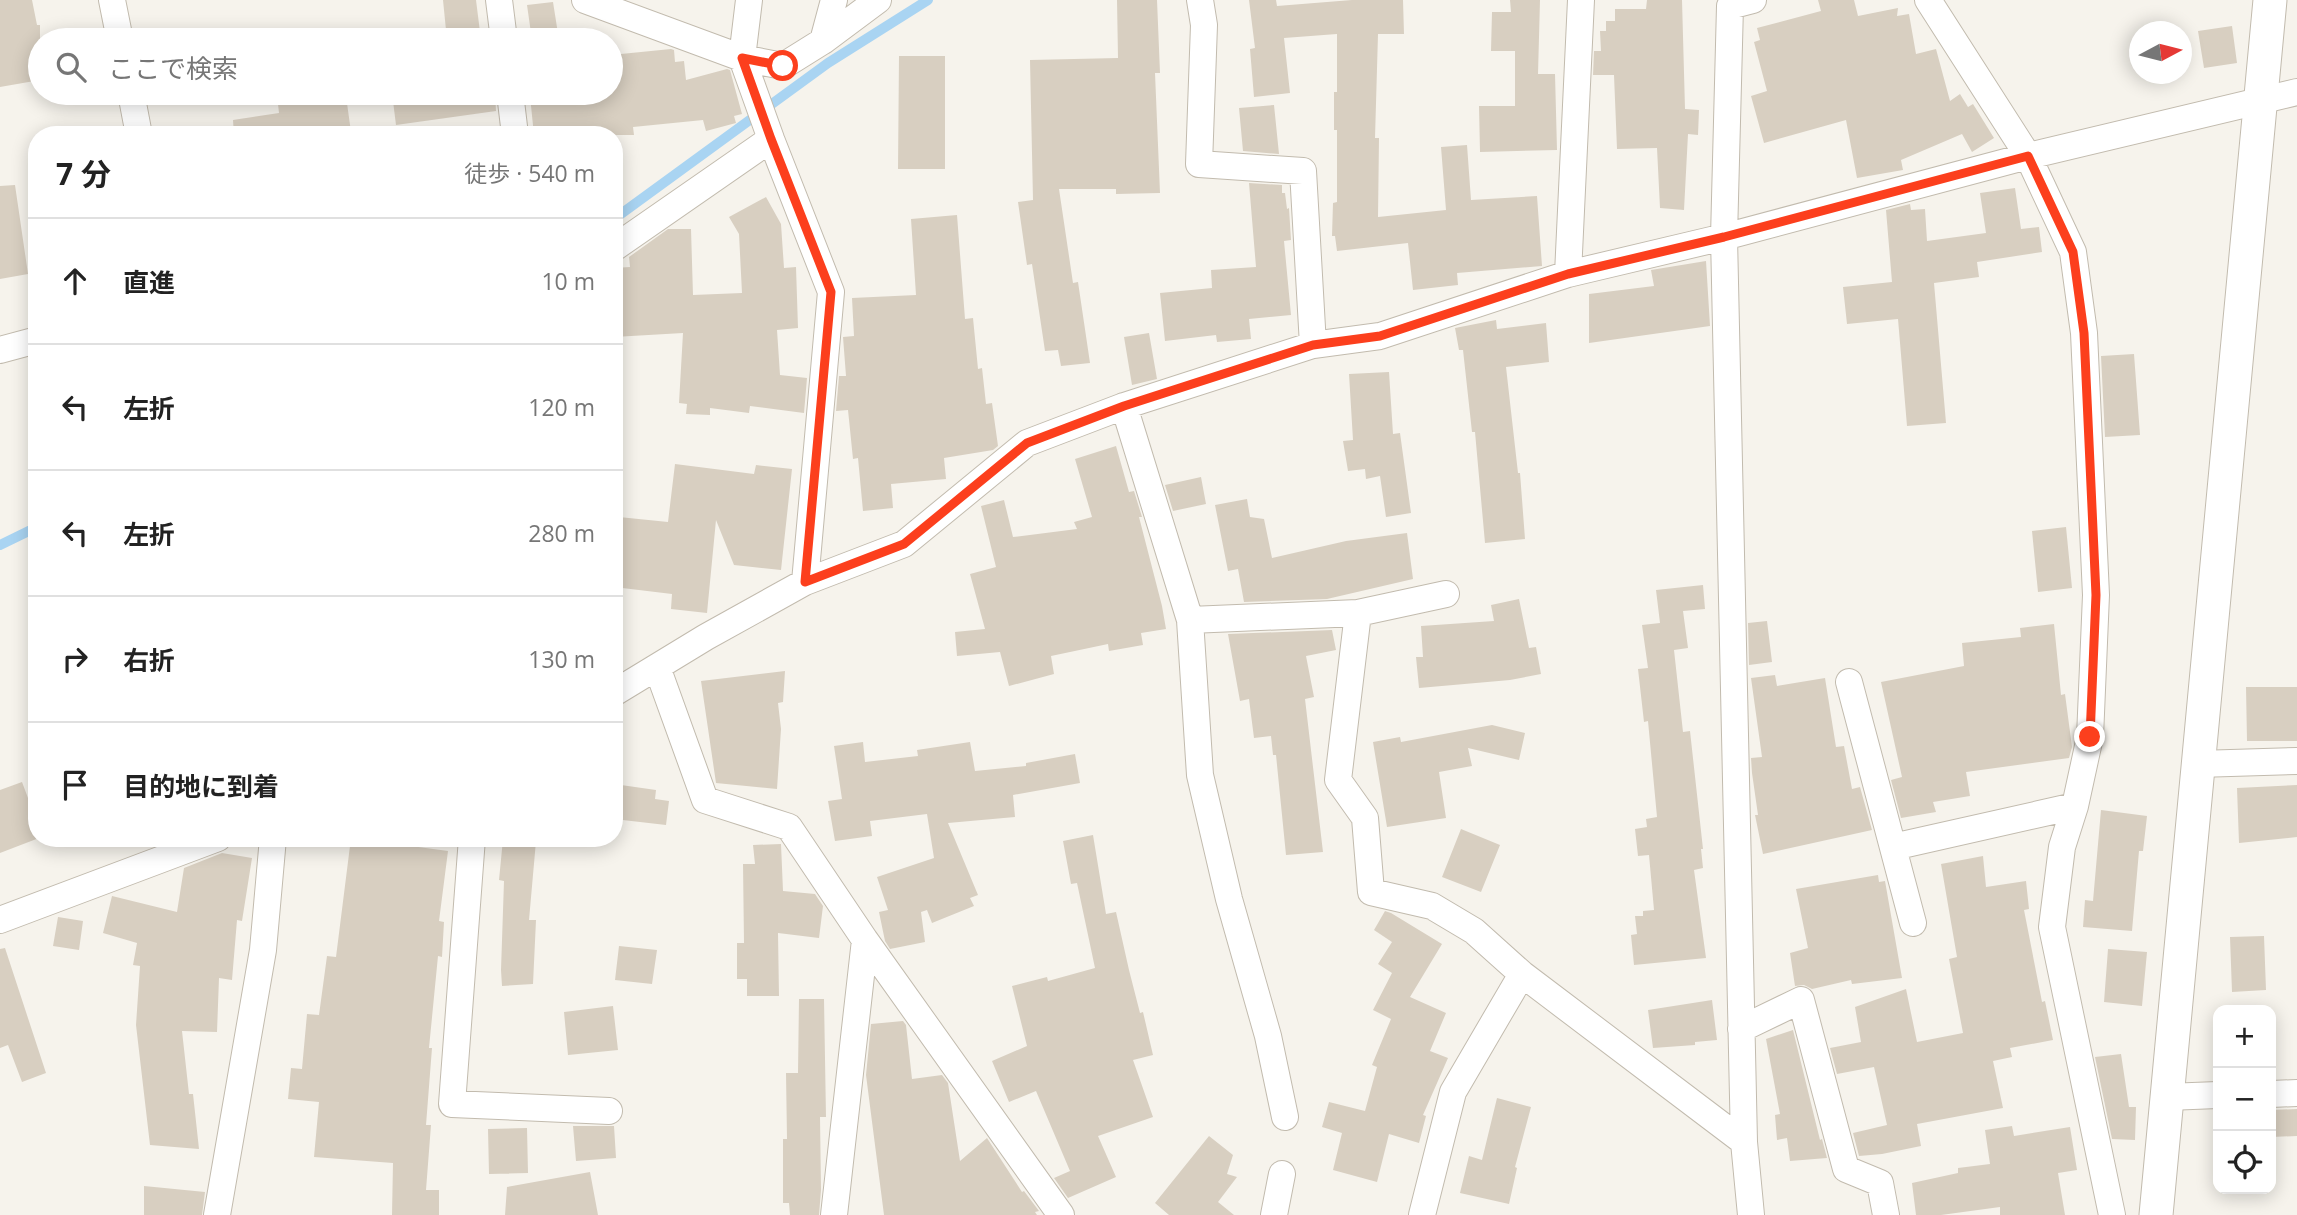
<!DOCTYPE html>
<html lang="ja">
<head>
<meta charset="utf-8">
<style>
	body { margin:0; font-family:"Open Sans","Noto Sans JP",sans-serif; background:#f2f2f2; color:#222 }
	.controls { position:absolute; right:21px; bottom:21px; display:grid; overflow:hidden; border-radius:14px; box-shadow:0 4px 18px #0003 }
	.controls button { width:63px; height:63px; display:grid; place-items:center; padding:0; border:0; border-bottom:2px solid #e0e0e0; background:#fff; color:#222; font:35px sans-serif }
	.compass { position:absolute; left:2129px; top:21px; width:63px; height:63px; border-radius:50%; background:#fff; box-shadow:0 4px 18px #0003; rotate:83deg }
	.stop { position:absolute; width:21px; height:21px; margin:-16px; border:5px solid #fc3f1d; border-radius:50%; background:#fff }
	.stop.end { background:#fc3f1d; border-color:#fff; box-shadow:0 2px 7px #0008 }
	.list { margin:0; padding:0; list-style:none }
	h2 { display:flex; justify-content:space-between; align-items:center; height:91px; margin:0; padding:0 28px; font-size:30px }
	h2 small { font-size:23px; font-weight:400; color:#767676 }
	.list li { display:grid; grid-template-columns:46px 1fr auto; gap:21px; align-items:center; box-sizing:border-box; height:126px; padding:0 28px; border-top:2px solid #e0e0e0 }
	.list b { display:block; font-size:26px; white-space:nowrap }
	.list em { font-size:23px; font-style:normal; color:#767676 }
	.icon { flex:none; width:38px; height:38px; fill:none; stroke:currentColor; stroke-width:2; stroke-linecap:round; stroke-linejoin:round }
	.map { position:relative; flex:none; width:2297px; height:1215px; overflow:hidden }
	.search { position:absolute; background:#fff; box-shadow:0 4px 18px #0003; left:28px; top:28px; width:595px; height:77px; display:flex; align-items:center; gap:18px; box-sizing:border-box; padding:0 24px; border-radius:38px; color:#767676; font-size:26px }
	.panel { position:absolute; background:#fff; box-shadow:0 4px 18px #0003; left:28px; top:126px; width:595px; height:721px; border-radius:28px }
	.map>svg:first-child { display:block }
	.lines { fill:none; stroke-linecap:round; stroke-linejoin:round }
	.stream { stroke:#a9d4f2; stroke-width:10 }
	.building { fill:#d8cfc1 }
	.minor-casing { stroke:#c2bbae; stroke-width:28 }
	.tertiary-casing { stroke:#c2bbae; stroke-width:35 }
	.minor { stroke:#fff; stroke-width:26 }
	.tertiary { stroke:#fff; stroke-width:33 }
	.route { stroke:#fc3f1d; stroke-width:9 }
</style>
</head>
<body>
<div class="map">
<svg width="2297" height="1215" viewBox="0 0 2297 1215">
	<rect width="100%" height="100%" fill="#f6f3ec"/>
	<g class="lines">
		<path class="stream" d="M614,219l214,-156 100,-63
			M0,545l37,-18"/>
	</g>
	<path class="building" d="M0,0h32l5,25h3v55l-40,7z
		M443,0h33l5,40h-34z
		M1117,0h40l3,73h-5l5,120 -44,1v-5h-57l14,94 5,-1 12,81 -29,3 -3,-16 -13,1 -13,-87 -5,1 -9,-63 15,-2 -3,-140 88,-2z
		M1249,0h27l1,6 75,-6h51l1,34h-26l-3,104h4l-1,79 68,-7 -5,-63 26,-2 4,55 66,-4 5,70 -85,7 1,12 -45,5 -5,-47 -71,8 -2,-15h-3l1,-33 4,-1v-72h-3v-38h3v-58l-53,4 6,55 -36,4 -4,-48 5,-1z
		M1510,0h30l-2,74h17l2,76 -77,2 -1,-46h36v-55h-24l1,-39h19z
		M1647,0h35l3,109 14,1 -1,25 -10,-1 -4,76 -24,-2 -3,-60 -40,1 -3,-74h-21l1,-24h7l-1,-20h6v-10h9v-12h31z
		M1818,0h36l4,16 40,-8 -1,8 12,-2 7,40 20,-5 14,52 10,-7 8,13 5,-3 21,34 -22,14 -10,-18 -61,26 2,10 -46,8 -11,-58 -82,23 -13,-47 16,-5 -13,-49 6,-2 -3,-12 64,-17z
		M553,2l6,38h-27l-5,-35z
		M2232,26l5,37 -33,5 -6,-37z
		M671,49l3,1 1,12 9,-1 2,19 41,-11 3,1 12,44 -8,2 2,7 -30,8 -3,-11 -70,7 1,8h-100l-4,-39 31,-2v5l50,-6v-38z
		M899,56h46v113h-47z
		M312,93h25v4l9,-1 5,36 -10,1 1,2h-108l-1,-15 46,-7 -1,-9 35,-4z
		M392,93h103l1,18 -100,14z
		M1274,105l5,49 -36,-3 -4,-43z
		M1249,183l33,2v8h3l2,16 2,-1 2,32 -7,1 7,74 -42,4 2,20 -34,3 -1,-7 -51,6 -5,-48 52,-5 -1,-18 45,-3z
		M15,185l13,89 -28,5v-93z
		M2015,188l6,41 18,-2 3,25 -65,10 2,15 -45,6 12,140 -39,3 -9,-107 -51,5 -4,-37 49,-5 -6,-72 24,-6 1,6 14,-1 2,32 59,-8 -6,-40z
		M766,197l15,27 3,44 12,-1 2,61 -21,2 3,45 27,3 -3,35 -54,-7 -1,7 -39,-5v7l-24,-1 1,-10 -8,-1 4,-70 -69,4v-69l16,-1 -1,-10 39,-28h23l2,66 49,-2 -3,-59 -10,-17z
		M957,215l8,104 8,-1 5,51 4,-1 4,36 6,-1 6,43 -5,4 -49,8 2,21 -55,5 2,24 -30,3 -5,-53 -5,1 -5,-49 -12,1 3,-35h7l-3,-39 11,-1 -2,-38 64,-3 -5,-76z
		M1706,261l4,65 -121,17v-49l65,-8 -3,-16z
		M1496,320l1,9 49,-6 3,39 -43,5 12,106h2l5,66 -40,4 -10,-111h-3l-9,-82h-4l-4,-22z
		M1149,333l8,46 -25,6 -8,-48z
		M2134,354l6,81 -35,2 -4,-81z
		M1389,372l4,62 7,-1 11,80 -25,4 -6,-41 -14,3 -1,-10 -17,2 -5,-30 10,-1 -4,-66z
		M1116,446l13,46 5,-1 8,26h-3l23,89 4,23 -25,4 2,12 -34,6 -1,-7 -57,12 3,18 -45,12 -9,-34 -43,4 -2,-24 30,-3 -15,-55 26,-7 -15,-61 23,-6 9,37 64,-8 -3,-7 18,-5 -17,-58z
		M675,464l79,10 2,-9 36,4 -11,101 -47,-5 -18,-45 -9,93 -36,-4 1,-15 -58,-7v-27l5,-43 49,5z
		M1201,477l5,27 -33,7 -8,-26z
		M1247,499l3,18 14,2 8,39 74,-17 61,-8 6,46 -86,20 -83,3 -6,-33 -10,2 -13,-66z
		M2066,527l6,61 -34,4 -6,-61z
		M1703,585l2,24 -22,2 5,37 -14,2 9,82 7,-1 13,118h-2l2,19 -9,2 12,88 -72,7 -3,-30 6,-1 -2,-18h8v-5l11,-1 -5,-55 -11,1 -3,-27 12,-2 -1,-8 11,-2 -9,-96 -4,1 -6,-53 10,-1 -6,-43 18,-2 -4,-33z
		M1519,599l10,49 7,-1 5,27 -31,6 -91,8 -3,-31h7l-2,-31 73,-5 -3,-16z
		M1767,621l5,41 -23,3 -1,-42z
		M2054,624l7,71 4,-1 7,53 -3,11 -103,14 4,24 -37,6 3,10 -35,6 -10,-38 11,-3 -21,-95 83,-16 -2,-23 59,-6 -1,-9z
		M1332,630l4,20 -30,6 8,41 -9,2 18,153 -37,3 -10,-100h-3l-2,-19 -17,2 -5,-39 -9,2 -12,-67z
		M785,671l-2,31 -5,1 3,26 -4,60 -61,-6 -15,-102z
		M1775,675l2,11 48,-8 11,69 8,-1 8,43 8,-2 12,43 -109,24 -8,-39h3l-6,-42 -1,-15 11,-1 -11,-79z
		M2246,687h51v54h-50z
		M1492,725l33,8 -6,27 -51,-12 4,18 -33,6 7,46 -59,9 -14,-85 27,-5 1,5z
		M863,742l2,20 53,-6 -1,-6 53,-8 5,29 51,-5v-3l49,-9 5,29 -67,12 2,22 -67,6 30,72 -8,3 4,8 -42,17 -5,-13 -6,2 4,30 -35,7 -5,-8 -6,-29 9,-2 -11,-33 57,-19 -7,-44 -57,7 2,15 -37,5 -7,-40 14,-2 -8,-53z
		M22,782l15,40v16h2l-39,15v-63z
		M614,784l42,6 -1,9 14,2 -3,24 -52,-6z
		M2297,785v52l-58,6 -2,-55z
		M2101,810l46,6 -4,35h-4l-7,80 -49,-4 2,-27 8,1z
		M1461,829l39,16 -19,47 -39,-15z
		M1093,835l13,79 10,-2 13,58 11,43 3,-1 10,43 -20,5 20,57 -55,19 18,41 -48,21 -14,-20 16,-7 -34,-80 -27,11 -17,-41 35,-15 -15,-60 35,-9 1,4 47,-13 -18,-85 -6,1 -8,-43z
		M351,838h23v3l74,10 -9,70 5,1 -2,35 -4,-1 -9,92h3l-6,77h5l-5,65h13v25h-47l1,-52 -79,-6 5,-55 -31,-3 3,-31 11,1 5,-55 12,1 8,-59 9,1z
		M503,839l33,2 -7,79h7l-3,64 -31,2 -1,-16 3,-89 -5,-1z
		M781,844l2,47 32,3 8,12 -4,32 -41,-5 1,63h-32v-17h-10v-36h7l-1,-79h12l-2,-19z
		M222,853l30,5 -10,63 -5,-1 -5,60 -13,-2 -2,54 -35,-1 7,63h4l6,55 -49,-4 -14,-120 4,-59 -7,-1 4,-22 -34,-10 9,-37 65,16 7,-44z
		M1983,856l3,31 40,-6 3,28 -5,1 18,92 3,-1 8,39 -43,8 2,9 -19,4 10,47 -86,16 4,22 -39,8 -23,2 -6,-23 34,-8 -13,-58 -37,7 -7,-26 31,-6 -6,-35 51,-18 11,53 46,-9 -14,-74 8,-2 -16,-93z
		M1878,875l1,7 6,-1 17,97 -50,6 -1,-4 -39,9 -8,-4 -9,1 -5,-33 18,-5 -12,-59z
		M1385,911l6,2 51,31 -32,53 36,16 -16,38 18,7 -25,57 3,1 -7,27 -30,-9 -12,48 -44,-12 9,-37 -20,-6 7,-25 36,9 12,-44 -5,-2 19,-46 -18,-9 19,-37 -14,-9 14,-22 -18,-12z
		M58,917l25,4 -4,29 -26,-4z
		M2264,936l2,54 -34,2 -2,-55z
		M619,946l38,4 -5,34 -37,-4z
		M5,948l41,125 -24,9 -14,-37 -8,3v-99z
		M2108,949l39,3 -5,54 -38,-4z
		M799,999h25l2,118h-6l1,73 -2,25h-29l-1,-12h-6v-64h4l-1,-66h12z
		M1712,1000l5,40 -22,2v3l-42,3 -5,-38z
		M613,1006l5,44 -50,5 -4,-43z
		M903,1021l3,4 6,54 30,-4 6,8 12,78 27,-23 35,54 2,-1 15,20 -4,1 2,3h-153l-18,-140 5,-51z
		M1793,1030l27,110 2,-1 5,19 -37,3 -3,-23 -10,2 -2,-25 5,-1 -14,-75z
		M2121,1054l8,53h7l-1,33 -23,-1 -17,-82z
		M1497,1098l34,9 -16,60 2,1 -8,36 -49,-11 9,-37 13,4z
		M2297,1109v27l-26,1v-27z
		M573,1126h41l2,32 -40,3z
		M2012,1126l2,10 56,-9 7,43 -19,3 7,42h-65v-8l-59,8h-25l-4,-32 46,-10v-5l32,-4 -5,-34z
		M527,1128l1,45 -39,1 -1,-45z
		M1209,1136l24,19 -6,19 10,3 -19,25 16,13h-65l-14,-12z
		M590,1172l8,43h-93l2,-28z
		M144,1186l61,6 -3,23h-58z"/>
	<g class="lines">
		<defs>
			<path id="minor" d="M112,0l8,40
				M499,0l5,40
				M585,0l157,58 41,8 40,-25 55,-41
				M749,0l-7,58 29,81 60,153 -26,290
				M1200,0l4,25 -5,139 104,7 10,174
				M1928,0l100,156 45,96 11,81 12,262 -6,142 -15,69 -13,41 -10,80 60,288
				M823,41l11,-41
				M131,93l8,42
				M510,93l5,42
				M614,248l157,-109
				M1568,274l13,-274
				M0,350l37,-10
				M1124,406l66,214 168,-7 88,-19
				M1358,613l-20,167 27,38 6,74 61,14 42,25 48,43 222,168
				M1190,620l10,155 29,124 39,137 17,81
				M657,667l48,133 84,27 76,113 196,275
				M1849,682l64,241
				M614,693l92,-56 99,-55 99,-38 123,-101 97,-37 189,-61 67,-9 188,-62 156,-37 304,-81 269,-64
				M2198,764l99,-3
				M472,838l-20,266 157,7
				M1893,847l182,-41
				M0,920l218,-82
				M1741,1029l60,-29 45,169 34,14 6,32
				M2271,1094l26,-1
				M2167,1097l51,-2
				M217,1215l46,-265 10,-112
				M834,1215l31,-275
				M1274,1215l8,-41
				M1422,1215l31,-123 69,-118
				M1751,1215l-7,-73 -20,-905 6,-231 23,-6"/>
			<path id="tertiary" d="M2156,1215l114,-1215"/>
		</defs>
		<use href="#minor" class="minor-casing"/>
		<use href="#tertiary" class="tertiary-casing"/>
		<use href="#minor" class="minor"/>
		<use href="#tertiary" class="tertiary"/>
	</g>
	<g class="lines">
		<path class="route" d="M783,66l-41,-8 29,81 60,153 -26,290 99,-38 123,-101 97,-37 189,-61 67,-9 188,-62 156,-37 304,-81 45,96 11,81 12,262 -6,142"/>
	</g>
</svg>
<div class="controls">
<button>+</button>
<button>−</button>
<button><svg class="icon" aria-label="locate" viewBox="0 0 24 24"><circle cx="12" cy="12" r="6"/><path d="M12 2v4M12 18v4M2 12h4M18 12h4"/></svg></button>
</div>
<svg class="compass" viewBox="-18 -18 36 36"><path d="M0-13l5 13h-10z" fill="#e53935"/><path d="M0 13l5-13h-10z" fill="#767676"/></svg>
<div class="stop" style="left:783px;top:66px"></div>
<div class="stop end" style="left:2090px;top:737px"></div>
<div class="search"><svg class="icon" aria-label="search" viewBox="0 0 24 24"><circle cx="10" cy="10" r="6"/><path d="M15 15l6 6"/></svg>ここで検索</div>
<section class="panel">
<h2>7 分<small>徒歩 · 540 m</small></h2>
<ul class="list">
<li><svg class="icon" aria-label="ahead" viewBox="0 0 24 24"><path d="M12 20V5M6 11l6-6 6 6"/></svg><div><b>直進</b></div><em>10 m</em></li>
<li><svg class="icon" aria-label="left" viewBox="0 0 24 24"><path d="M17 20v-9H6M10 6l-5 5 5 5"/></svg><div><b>左折</b></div><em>120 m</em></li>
<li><svg class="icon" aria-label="left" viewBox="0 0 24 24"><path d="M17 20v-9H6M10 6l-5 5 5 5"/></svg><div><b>左折</b></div><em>280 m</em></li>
<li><svg class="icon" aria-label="right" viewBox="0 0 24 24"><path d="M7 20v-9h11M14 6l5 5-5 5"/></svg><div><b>右折</b></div><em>130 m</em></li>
<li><svg class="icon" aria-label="arrive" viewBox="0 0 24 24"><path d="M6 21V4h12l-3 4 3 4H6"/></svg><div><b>目的地に到着</b></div></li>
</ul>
</section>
</div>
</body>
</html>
